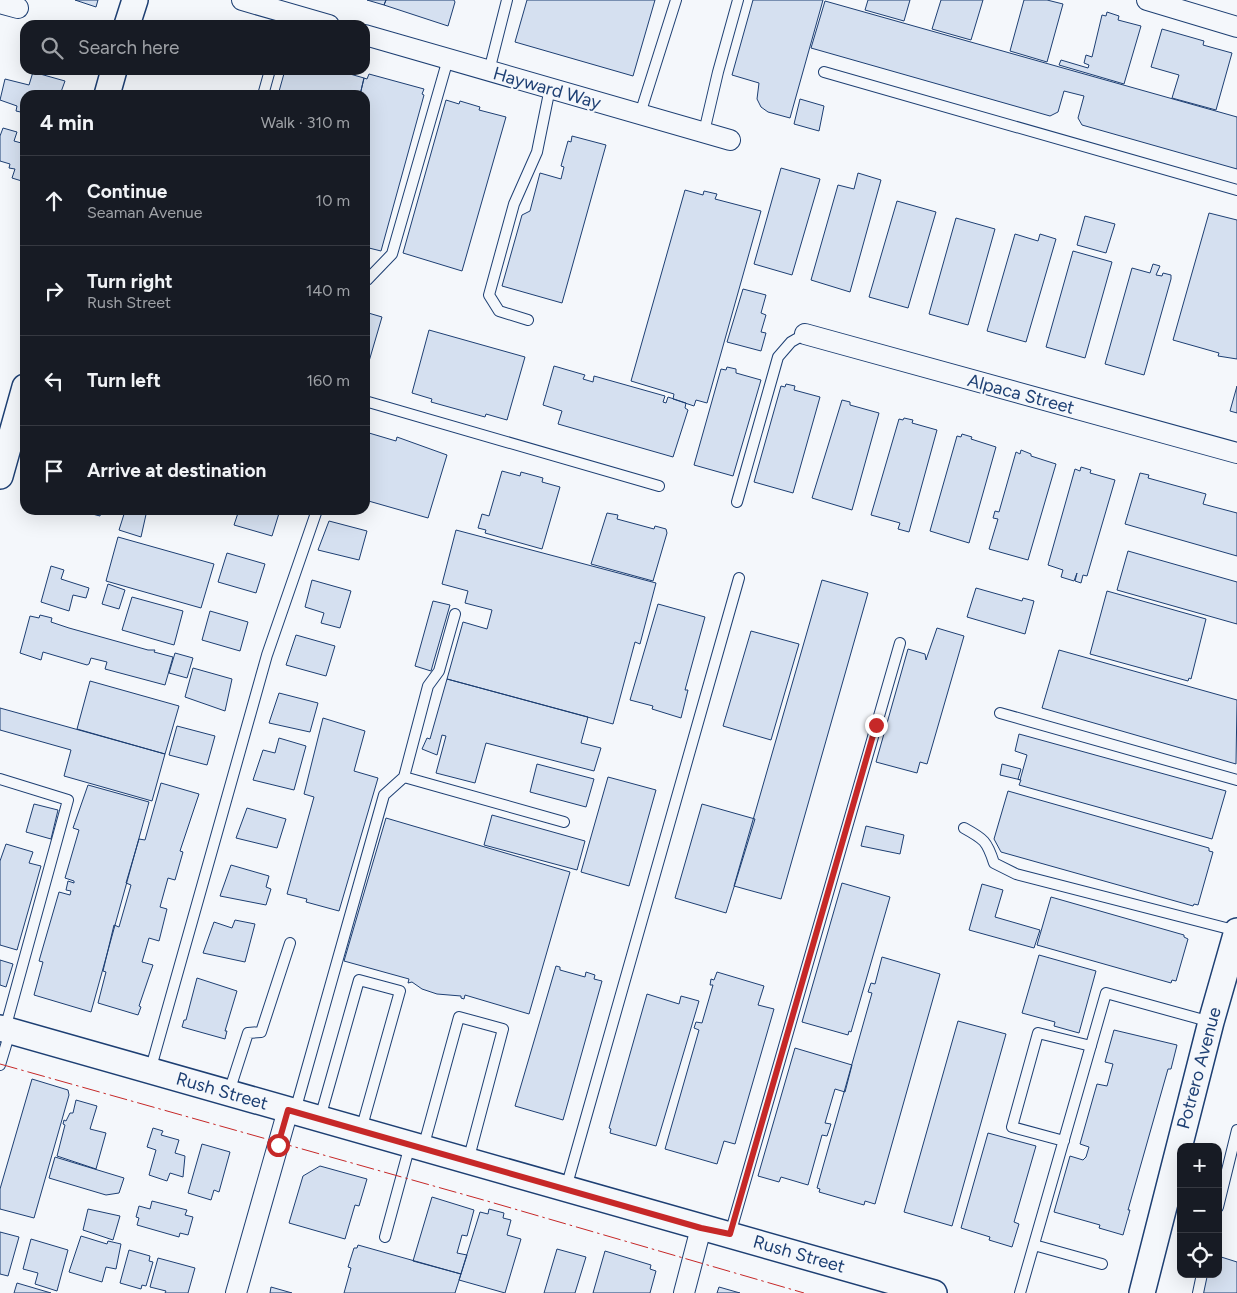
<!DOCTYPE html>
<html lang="en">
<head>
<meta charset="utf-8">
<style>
	body { margin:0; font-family:Figtree,sans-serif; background:#242831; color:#f1f3f6 }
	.controls { position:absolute; right:15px; bottom:15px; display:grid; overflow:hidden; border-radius:10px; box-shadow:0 5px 20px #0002 }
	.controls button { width:45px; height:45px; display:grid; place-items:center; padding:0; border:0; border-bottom:1px solid #363941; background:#171b24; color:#f1f3f6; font:25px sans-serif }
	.stop { position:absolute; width:15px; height:15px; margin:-11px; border:4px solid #c62828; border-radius:50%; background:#fff }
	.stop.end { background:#c62828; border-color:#fff; box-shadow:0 1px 5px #0008 }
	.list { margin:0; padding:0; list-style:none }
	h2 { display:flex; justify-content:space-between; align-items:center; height:65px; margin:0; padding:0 20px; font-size:21px }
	h2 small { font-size:16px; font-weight:400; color:#9ea1a6 }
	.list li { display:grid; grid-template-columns:32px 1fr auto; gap:15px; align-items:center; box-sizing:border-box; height:90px; padding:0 20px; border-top:1px solid #363941 }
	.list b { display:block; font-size:19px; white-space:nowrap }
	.list p { margin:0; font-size:16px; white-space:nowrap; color:#9ea1a6 }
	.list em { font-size:16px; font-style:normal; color:#9ea1a6 }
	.icon { flex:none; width:28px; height:28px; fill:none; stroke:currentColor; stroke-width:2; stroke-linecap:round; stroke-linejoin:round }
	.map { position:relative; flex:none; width:1237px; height:1293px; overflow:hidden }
	.search { position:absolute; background:#171b24; box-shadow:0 5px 20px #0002; left:20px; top:20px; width:350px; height:55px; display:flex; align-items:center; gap:12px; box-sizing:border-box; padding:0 18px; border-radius:15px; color:#9ea1a6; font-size:19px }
	.panel { position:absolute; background:#171b24; box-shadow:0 5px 20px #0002; left:20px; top:90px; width:350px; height:425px; border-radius:15px }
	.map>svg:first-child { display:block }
	.building { fill:#d5e0f0; stroke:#1d3f73 }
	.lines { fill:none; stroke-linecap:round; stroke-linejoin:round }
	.service-casing { stroke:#1d3f73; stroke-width:12 }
	.minor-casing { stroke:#1d3f73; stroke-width:22 }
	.tertiary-casing { stroke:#1d3f73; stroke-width:28 }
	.service { stroke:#f4f7fb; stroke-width:10 }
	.minor { stroke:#f4f7fb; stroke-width:20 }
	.tertiary { stroke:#f4f7fb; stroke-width:25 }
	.power { stroke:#c62828; stroke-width:1; stroke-dasharray:18 4 2.5 4; stroke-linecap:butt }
	.route { stroke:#c62828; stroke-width:6 }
	.labels { text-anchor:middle; stroke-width:4; stroke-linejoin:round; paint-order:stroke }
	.street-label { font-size:18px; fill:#1d3f73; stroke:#f4f7fb }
</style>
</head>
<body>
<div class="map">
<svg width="1237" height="1293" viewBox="0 0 1237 1293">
	<rect width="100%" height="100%" fill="#f4f7fb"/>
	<path class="building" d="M75,0h23l-2,7z
		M367,0h19l-2,5z
		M386,0h68l1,2 -7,24 -64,-21z
		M527,0h128l-22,76 -118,-34z
		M753,0h70l-33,118 -22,-6 -7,-5 -4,-8 2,-16 -27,-8z
		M868,0h42l-6,21 -39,-11z
		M941,0h42l-12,40 -39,-11z
		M1024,0h23l16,4 -16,58 -37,-11z
		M825,1l412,116v52l-155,-44 -4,-7 6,-22 -20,-5 -6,21 -8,4 -239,-68z
		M1107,12l12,4 -1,4 23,6 -17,58 -65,-19 2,-5 27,8 1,-3 -5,-2 2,-8 6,2 10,-42 4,1z
		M1162,29l42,12 -1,4 29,8 -16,57 -44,-12 7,-23 -28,-8z
		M285,70h51l28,8 -4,17h-82z
		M33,72l32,9 -4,11 -3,-1 -1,4h-32v18l-9,-2 1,-5 -17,-6 5,-21 24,6z
		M369,74l55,15 -2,5 2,1 -43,156 -16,-4v-152h-5l4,-17 3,1z
		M800,99l24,7 -5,25 -25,-7z
		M446,100l13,4 1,-3 20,6 -1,3 27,7 -44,154 -59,-18z
		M3,128l14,4 -3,9 11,3v38l-13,-4 3,-9 -6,-1 1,-4 -10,-3v-25z
		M572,136l34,9 -44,158 -60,-17 20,-71 8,-4 10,-38 21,6 3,-12 -3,-1 7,-25 3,1z
		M781,168l39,11 -28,96 -38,-11z
		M858,173l23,7 -31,112 -39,-12 27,-95 16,4z
		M685,190l18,5 1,-4 13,3 -2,5 46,12 -54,192 -11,-3 -2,6 -21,-7 1,-5 -43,-13z
		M897,201l39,11 -28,96 -39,-11z
		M1209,213l28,7v139l-19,-3 1,-3 -46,-13z
		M1085,216l30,8 -9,29 -29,-8z
		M956,218l39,11 -27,96 -39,-11z
		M1015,234l23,7 2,-7 16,5 -30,103 -39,-11z
		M1073,251l39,11 -27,96 -39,-11z
		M1153,264l7,2 -4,9 6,1 1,-3 8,2v4l-27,96 -39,-11 27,-96 18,5z
		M743,289l23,6 -5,18 5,2 -5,17 5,1 -5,18 -34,-9z
		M365,312l17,5 -17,58z
		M429,330l96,27 -18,63 -21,-6 -1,3 -54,-15 1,-3 -20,-6z
		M554,366l31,9 -2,4 10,3 1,-6 71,20 -2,6 3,1 2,-6 18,6 -1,5 3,2 -15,47 -115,-33 4,-13 -19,-6z
		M727,367l9,2v4l25,7 -28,96 -39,-11 27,-96 5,1z
		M786,384l9,2 -1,4 26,7 -27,96 -39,-11 27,-96 4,1z
		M1237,386v27l-7,-2z
		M842,400l8,2v3l29,8 -27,97 -40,-12z
		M904,418l9,2 -1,3 25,7 -28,102 -11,-3 2,-6 -29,-8 28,-96 4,1z
		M369,433l27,8 1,-4 50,18 -19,63 -63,-18v-52z
		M962,434l10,3 -1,2 25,8 -27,96 -39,-12 27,-95 4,1z
		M1021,450l10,4v2l25,8 -28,96 -39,-11 9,-30 -5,-1 2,-7 4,1 17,-60 4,2z
		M1081,467l10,3 -1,3 25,7 -28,96 -4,-1 -2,8 -6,-2 2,-8 -3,8 -13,-4 2,-7 -15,-5 27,-96 5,2z
		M502,471l18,5 1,-4 22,6 -1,4 18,5 -18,62 -57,-16 1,-3 -8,-2 4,-14 7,2z
		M1140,473l9,2 -1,3 58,16 -3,10 34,9v43l-112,-32z
		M77,510h24l-1,6z
		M132,510h15l-6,27 -22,-7 6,-19 6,2z
		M239,510h41l-8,26 -38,-11z
		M607,513l11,2 -1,4 37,10 1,-3 11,3 1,4 -14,48 -62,-17z
		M329,521l38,10 -8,29 -41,-10z
		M456,530l200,53 -16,61 -5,-2 -22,82 -166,-45 16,-57 24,7 5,-19 -27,-7 3,-12 -26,-7z
		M118,537l96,27 -13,44 -95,-27z
		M1128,551l109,31v42l-120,-34z
		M227,553l38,11 -9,29 -38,-11z
		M51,566l13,4 -3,9 28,9 -3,10 -13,-3 -4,16 -28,-9z
		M312,580l39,11 -11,37 -19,-5 3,-10 -19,-6z
		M822,580l46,13 -87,306 -47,-13z
		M108,584l17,6 -6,19 -17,-5z
		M976,588l46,13 1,-3 11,3 -9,33 -58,-17z
		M1107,591l99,28 -15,60 -2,-1 -1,3 -98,-27z
		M132,597l51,14 -9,34 -52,-15z
		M433,601l17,4 -19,66 -16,-5z
		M658,604l47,13 -20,73h3l-7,28 -29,-9 1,-3 -23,-6z
		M210,611l38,11 -8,29 -38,-11z
		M40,615l12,3 -1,4 18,6 79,22h7l-1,2 19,5 -8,28 -60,-16 2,-7 -16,-4 -2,6 -2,1 -44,-13 -2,8 -21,-7 10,-37 9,2z
		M937,628l27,8 -37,128 -7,-2 -3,11 -41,-11 32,-113 17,5 1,6z
		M751,631l48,13 -28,96 -48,-14z
		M296,635l39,11 -9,30 -40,-11z
		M1059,650l178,50 -1,64 -194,-56z
		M175,653l18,5 -6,20 -18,-5z
		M193,668l39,11 -7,32 -40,-14z
		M447,679l141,38 -7,26 20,5 -7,23 -108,-28 -11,40 -39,-10 10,-37 -4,-1 -5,20 -15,-6 5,-11 3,1z
		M90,681l89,25 -14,48 -88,-25z
		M279,693l39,10 -8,29 -41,-9z
		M0,708l165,46 -13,47 -88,-25 7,-26 -71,-20z
		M323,718l42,13 -11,40 24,7 -39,133 -33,-9 1,-3 -20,-5 27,-97 -10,-3z
		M177,726l38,10 -8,29 -38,-10z
		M1019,734l207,57 -14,48 -193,-54 2,-5 -21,-5 2,-11 19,5 -3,10 2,1 7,-25 -12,-4z
		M279,738l27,8 -12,44 -41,-10 10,-30 12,3z
		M537,764l57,15 -8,28 -56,-15z
		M608,777l48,13 -27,96 -48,-14z
		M161,783l38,11 -19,57 3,1 -8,28 -7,-2 -8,29 7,2 -8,32 -10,-3 -7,24 11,3 -14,41 2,1 -3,8 -40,-12 8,-31 -3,-1 11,-46 5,2 12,-42 -5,-2 13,-44 6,1z
		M88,785l61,17 -58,210 -57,-17 9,-33 -4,-1 20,-69 11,3 1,-4 -5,-1 2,-9 6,2v-2l-9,-3 14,-48 -6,-2z
		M1008,791l201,57v3l4,1 -15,53 -4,-1 -1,2 -192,-54 -7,-13z
		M34,804l24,6 -7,29 -25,-7z
		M702,804l53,15 -29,94 -51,-15z
		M247,808l39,11 -9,29 -41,-10z
		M492,815l93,26 -8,29 -93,-25z
		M386,818l184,54 -41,142 -64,-19 -1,4 -3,-1v-2l-24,-2 -15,-5 -10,-7 -4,1 1,-4 -65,-18z
		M866,826l38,9 -4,19 -39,-8z
		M6,844l27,8 -4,11 12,3 -24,84 -17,-5v-84z
		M231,865l38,11 -3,11 5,2 -5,16 -46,-9z
		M842,883l48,14 -39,135 -2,-1 -1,4 -46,-13z
		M982,884l21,6 -8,27 45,13 -6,18 -65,-18z
		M1051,897l133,38v2l4,2 -12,42 -4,-1 -1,3 -134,-38z
		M235,920l20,4 -10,38 -42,-9 11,-31 18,6z
		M1039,955l57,16 -17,62 -25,-7 1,-4 -33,-9z
		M882,957l58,17 -65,230 -10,-3 -1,4 -45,-13 1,-3 -3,-1 55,-195 -4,-1 3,-9 4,1z
		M0,960l13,4 -7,23 -6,-2z
		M556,966l4,1v3l25,7 1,-5 9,3 -1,4 8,2 -39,139 -48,-14z
		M717,972l47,14 -6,19 16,4 -39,135 -11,-3 -7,23 -52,-15 34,-119 -5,-2 2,-6 6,1 11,-38h-3l1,-6 3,1z
		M197,978l40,13 -12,40h2l-2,8 -43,-12 2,-7h2z
		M647,994l32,10 2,-8 18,5 -43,145 -46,-13 1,-4 -2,-1z
		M958,1021l48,13 -54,192 -48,-14z
		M1114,1030l63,15 -6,24h-3l-40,141h2l-7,25 -24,-7 1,-3 -46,-13 16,-56 13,4 3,-3 3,-10 -9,-3 17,-60 10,2 6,-22 -8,-2z
		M795,1048l57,17 -7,27 -10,-3 -10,34 6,1 -4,12 -5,-1 -14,50 -27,-8 -2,5 -21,-6z
		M32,1079l36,11 1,5 -35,123 -34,-9v-20z
		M76,1100l21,6 -7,23 16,4 -10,36 -39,-13 8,-31 -2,-1 1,-4 2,1 4,-8h3z
		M153,1128l10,3 -2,4 18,5 -4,13 10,3 -2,21 -13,-4 -3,8 -18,-6 7,-25 -9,-3z
		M988,1133l48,13 -22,76 5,2 -7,23 -23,-7 1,-3 -29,-9z
		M202,1144l28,8 -11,40 -5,-2 -3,10 -23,-7z
		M55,1157l69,21 -5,15 -13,2 -57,-17z
		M320,1166l47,13 -8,27 -4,-1 -10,34 -56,-16 14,-47z
		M432,1197l42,13 -7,26 -5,-1 -5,18 10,2 -6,19 -48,-13z
		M152,1201l35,9 -2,5 8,2 -5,18 -8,-2 -1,4 -42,-12 2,-7 -3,-1 3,-11 11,3z
		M88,1209l32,7 -7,24 -30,-10z
		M489,1209l15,4 -1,5 8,2 -4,15 14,4 -16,54 -46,-13 21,-68 8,2z
		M0,1232l19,5 -11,39 -8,-2z
		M81,1236l26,8 1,-3 13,3 -5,25 -10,-2 -4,15 -33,-10z
		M31,1239l37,11 -11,41 -22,-7 3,-11 -15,-4z
		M358,1245l103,29 -6,19h-111l7,-25 -3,-1 6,-19h3z
		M557,1249l29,8 -11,36h-31z
		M129,1250l21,6 -1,5 4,1 -7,24 -4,-1 -1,4 -21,-6z
		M605,1251l46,14 -1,4 6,2 -6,22h-57z
		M1218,1256l19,6v31h-37l5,-19h13z
		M158,1258l37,10 -7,25h-23l1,-2 -16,-4z
		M17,1283l34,10h-37z
		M271,1287l21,6h-22z
		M719,1287l21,6h-23z"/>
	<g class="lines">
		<defs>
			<path id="service" d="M489,71l18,-71
				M824,72l413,118
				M263,95l7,-25
				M640,114l36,-114
				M704,132l14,-60 20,-72
				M367,280l25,-26 56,-195
				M528,320l-29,-9 -10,-16 25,-91 23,-52 13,-64
				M365,401l294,85
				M737,502l41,-145 13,-15 14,-8
				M1000,713l237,67
				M404,777l24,-91 11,-15 16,-57
				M0,779l68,21 -63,229
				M964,828c20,11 23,13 30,35l22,11 221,57
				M0,1065l10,-33
				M150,1071l117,-416 50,-145
				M229,1092l19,-59 13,-1 29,-89
				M295,1111l89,-316 20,-18 160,45
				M320,1118l39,-138 41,11 -39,139
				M1064,1141l-52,-14 26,-94 53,13
				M423,1148l36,-131 44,12 -35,132
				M566,1188l173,-610
				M1218,1207l19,-77
				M730,1234l170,-591
				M385,1237l25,-92
				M1034,1245l68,19
				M1020,1293l86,-300 105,29
				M1198,1293l4,-19"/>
			<path id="minor" d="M242,0l87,25
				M1147,0l90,27
				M0,3l18,5
				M365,35l365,105
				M805,334l432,119
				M236,1293l52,-183
				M684,1293l17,-65"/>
			<path id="tertiary" d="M127,25l8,-25
				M107,95l7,-25
				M0,476l25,-89
				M0,1028l934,265
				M1142,1293l69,-271 26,-91"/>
		</defs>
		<use href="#service" class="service-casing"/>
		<use href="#minor" class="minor-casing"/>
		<use href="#tertiary" class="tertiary-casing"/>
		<use href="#service" class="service"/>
		<use href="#minor" class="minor"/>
		<use href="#tertiary" class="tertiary"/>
		<path class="power" d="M0,1064l487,137 317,92"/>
	</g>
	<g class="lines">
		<path class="route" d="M278,1145l10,-35 413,118 29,6 146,-509"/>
	</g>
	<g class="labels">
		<g class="street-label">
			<text transform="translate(547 88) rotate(16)" y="6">Hayward Way</text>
			<text transform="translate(1021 394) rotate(15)" y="6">Alpaca Street</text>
			<text transform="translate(1199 1068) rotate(-75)" y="6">Potrero Avenue</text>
			<text transform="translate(222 1091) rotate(16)" y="6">Rush Street</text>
			<text transform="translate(799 1254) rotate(16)" y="6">Rush Street</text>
		</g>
	</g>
</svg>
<div class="controls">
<button>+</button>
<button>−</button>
<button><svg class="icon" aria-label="locate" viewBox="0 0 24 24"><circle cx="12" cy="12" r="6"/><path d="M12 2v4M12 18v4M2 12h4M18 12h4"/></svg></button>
</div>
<div class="stop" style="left:278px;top:1145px"></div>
<div class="stop end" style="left:876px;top:725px"></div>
<div class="search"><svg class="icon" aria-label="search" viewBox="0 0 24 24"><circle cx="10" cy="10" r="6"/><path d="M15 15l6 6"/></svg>Search here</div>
<section class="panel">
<h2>4 min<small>Walk · 310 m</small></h2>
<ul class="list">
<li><svg class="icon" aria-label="ahead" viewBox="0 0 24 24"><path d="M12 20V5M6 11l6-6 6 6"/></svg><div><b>Continue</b><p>Seaman Avenue</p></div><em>10 m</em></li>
<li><svg class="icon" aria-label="right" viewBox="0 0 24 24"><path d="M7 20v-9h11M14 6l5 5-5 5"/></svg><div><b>Turn right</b><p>Rush Street</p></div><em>140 m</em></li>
<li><svg class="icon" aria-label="left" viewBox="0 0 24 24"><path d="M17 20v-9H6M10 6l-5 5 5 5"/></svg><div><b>Turn left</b></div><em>160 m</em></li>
<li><svg class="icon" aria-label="arrive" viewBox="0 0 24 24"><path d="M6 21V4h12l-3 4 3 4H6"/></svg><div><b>Arrive at destination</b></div></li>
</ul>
</section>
</div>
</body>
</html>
